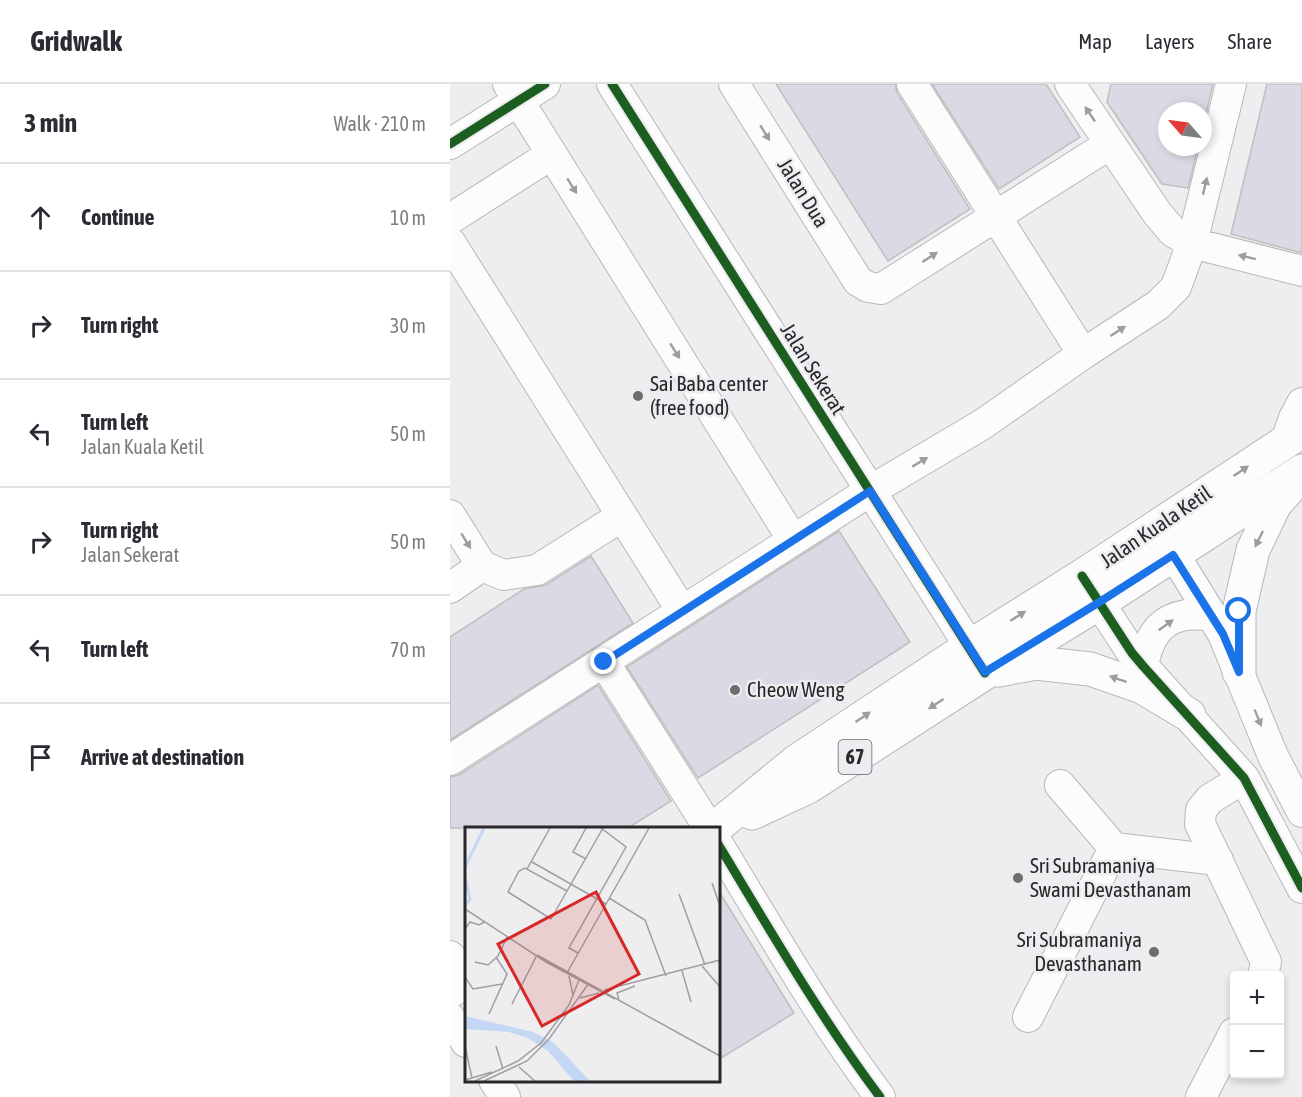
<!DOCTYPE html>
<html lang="en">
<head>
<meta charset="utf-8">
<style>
	body { margin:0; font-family:"Asap Condensed",sans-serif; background:#f7f7f7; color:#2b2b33 }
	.controls { position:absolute; right:18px; bottom:18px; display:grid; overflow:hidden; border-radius:6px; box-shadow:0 3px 9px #0003 }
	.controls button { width:54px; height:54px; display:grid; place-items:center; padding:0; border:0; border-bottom:2px solid #e1e1e2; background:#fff; color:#2b2b33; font:30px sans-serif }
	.compass { position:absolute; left:708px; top:18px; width:54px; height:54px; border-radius:50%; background:#fff; box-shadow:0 3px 9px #0003; rotate:298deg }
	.stop { position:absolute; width:18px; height:18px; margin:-14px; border:4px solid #1a73e8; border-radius:50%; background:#fff }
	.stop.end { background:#1a73e8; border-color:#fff; box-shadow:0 2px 6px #0008 }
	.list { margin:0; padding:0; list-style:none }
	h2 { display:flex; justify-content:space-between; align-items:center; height:78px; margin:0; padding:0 24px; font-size:26px }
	h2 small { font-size:20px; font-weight:400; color:#7c7c81 }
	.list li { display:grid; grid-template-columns:39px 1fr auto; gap:18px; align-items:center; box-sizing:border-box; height:108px; padding:0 24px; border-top:2px solid #e1e1e2 }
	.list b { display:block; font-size:22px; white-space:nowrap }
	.list p { margin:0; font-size:20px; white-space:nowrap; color:#7c7c81 }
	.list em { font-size:20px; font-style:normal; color:#7c7c81 }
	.icon { flex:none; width:33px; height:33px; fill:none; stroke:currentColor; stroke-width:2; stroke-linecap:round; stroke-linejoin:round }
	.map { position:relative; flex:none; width:852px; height:1013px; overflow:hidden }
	header { display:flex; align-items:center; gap:36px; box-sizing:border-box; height:84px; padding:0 30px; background:#fff; border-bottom:2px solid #e1e1e2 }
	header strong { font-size:28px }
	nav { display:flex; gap:33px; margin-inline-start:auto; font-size:21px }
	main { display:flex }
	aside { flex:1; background:#fff }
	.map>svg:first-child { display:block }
	.building { fill:#dcd9e4; stroke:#bfbfc0; stroke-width:1.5 }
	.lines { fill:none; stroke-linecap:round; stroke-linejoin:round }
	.minor-casing { stroke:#b8b7b9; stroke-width:32 }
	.major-casing { stroke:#b8b7b9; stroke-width:35 }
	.minor { stroke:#fcfcfd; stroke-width:30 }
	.major { stroke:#fcfcfd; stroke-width:33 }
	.cycleway-casing { stroke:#edecf0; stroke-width:13 }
	.cycleway { stroke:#1b5e20; stroke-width:9 }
	.oneway { fill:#9d9d9e }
	.route { stroke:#1a73e8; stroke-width:8 }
	.poi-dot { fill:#6d6d6e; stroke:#edecf0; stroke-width:2 }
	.labels { text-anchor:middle; stroke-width:5; stroke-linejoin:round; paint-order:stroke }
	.shield { fill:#edecf0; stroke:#636365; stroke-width:1.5 }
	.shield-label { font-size:20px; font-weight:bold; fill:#282829 }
	.street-label { font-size:21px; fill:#282829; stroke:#edecf0 }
	.poi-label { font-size:21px; fill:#282829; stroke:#edecf0; text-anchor:start }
	.inset-river { fill:none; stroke:#c6d7f5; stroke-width:3 }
	.inset-road { fill:none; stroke:#9f9ea0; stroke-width:1.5 }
	.view { fill:#d62828; fill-opacity:0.15; stroke:#d62828; stroke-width:3 }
	.inset-edge { fill:none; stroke:#282829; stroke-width:3 }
</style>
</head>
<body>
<header>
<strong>Gridwalk</strong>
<nav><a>Map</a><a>Layers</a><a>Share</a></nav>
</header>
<main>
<aside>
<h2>3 min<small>Walk · 210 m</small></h2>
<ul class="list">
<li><svg class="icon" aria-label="ahead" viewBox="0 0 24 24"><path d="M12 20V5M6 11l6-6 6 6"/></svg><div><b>Continue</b></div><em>10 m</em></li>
<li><svg class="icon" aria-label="right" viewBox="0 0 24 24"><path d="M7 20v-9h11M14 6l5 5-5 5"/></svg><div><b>Turn right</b></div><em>30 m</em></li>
<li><svg class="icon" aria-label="left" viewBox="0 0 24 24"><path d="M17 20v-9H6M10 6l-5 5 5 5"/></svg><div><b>Turn left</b><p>Jalan Kuala Ketil</p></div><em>50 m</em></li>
<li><svg class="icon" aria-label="right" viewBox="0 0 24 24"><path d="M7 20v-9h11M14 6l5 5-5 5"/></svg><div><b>Turn right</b><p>Jalan Sekerat</p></div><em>50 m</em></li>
<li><svg class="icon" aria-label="left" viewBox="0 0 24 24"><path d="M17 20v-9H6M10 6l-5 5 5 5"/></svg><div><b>Turn left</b></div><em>70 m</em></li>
<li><svg class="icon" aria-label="arrive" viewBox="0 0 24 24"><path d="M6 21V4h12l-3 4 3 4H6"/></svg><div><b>Arrive at destination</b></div></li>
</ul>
</aside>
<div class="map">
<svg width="852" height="1013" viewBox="0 0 852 1013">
	<rect width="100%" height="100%" fill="#eeedef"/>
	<path class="building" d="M326,0h119l2,9 73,116 -82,52z
		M482,0h114l34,53 -81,52z
		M661,0h102l-10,42v-15h-36v36h31l-10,41 -26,-4 -55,-82z
		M817,0h35v169l-71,-19z
		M389,447l71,111 -212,136 -71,-111z
		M141,472l42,67 -183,117v-103l74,-48 22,-4z
		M148,601l73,116 -43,27h-178v-51l9,-2z
		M268,806l76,123 -76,47z"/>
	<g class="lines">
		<defs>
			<path id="minor" d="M58,0l285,456
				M162,0l370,582
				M284,0l124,197 10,6 13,2 229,-145
				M462,0l171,270
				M620,0l87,129 16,19 19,11 110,28
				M0,60l95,-60
				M0,135l102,-65
				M0,158l232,369
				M836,357l8,-23 8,-15
				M0,431l32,51 22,9 33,-5 85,-54
				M712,451l61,99 50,122 29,56
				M637,500l45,69 11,13 101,112 58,110
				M0,504l32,-22
				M154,578l105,166
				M693,582c7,-40 28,-57 69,-50
				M0,676l420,-269 113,-67 100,-70 75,-49 18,-18 16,-44 39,-159
				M794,694l-34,21 -9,11 -1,14 66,138 -3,14
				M610,701l54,63 104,12
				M268,760c52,86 102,173 162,253
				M0,872l16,26
				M578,933l86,-169
				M0,934l16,24
				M44,996l11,17
				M751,1013l33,-64"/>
			<path id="major" d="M549,586l37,-7 54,6 52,18 47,28
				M789,588v-61l14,-61 22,-46 16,-18
				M302,729l56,-26 177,-114 114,-70 203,-132
				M265,744l82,-67 172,-114 113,-71 220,-145
				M0,907l16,-9"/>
		</defs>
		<use href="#minor" class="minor-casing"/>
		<use href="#major" class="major-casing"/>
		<use href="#minor" class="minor"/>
		<use href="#major" class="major"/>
		<defs>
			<path id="cycleway" d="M162,0l373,589
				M0,60l95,-60
				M632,492l50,77 11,13 101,112 58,110
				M268,760c52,86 102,173 162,253"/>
		</defs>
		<use href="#cycleway" class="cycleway-casing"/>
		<use href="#cycleway" class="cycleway"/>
	</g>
	<defs><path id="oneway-solid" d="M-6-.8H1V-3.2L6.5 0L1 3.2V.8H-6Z" transform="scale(1.5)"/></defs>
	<g class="oneway">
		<use href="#oneway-solid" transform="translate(640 30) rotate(-124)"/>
		<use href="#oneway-solid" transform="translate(315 49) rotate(58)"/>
		<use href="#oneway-solid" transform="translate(122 102) rotate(58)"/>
		<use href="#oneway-solid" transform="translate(755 102) rotate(-77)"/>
		<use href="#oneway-solid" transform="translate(480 173) rotate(-33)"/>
		<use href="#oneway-solid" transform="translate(797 173) rotate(-166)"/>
		<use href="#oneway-solid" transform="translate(668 247) rotate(-33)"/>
		<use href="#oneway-solid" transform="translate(225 267) rotate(58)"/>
		<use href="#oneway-solid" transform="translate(470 378) rotate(-31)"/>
		<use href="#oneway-solid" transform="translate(791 387) rotate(-34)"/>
		<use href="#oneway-solid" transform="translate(809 455) rotate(116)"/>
		<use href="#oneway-solid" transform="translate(16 457) rotate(58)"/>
		<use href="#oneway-solid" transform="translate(568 532) rotate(-32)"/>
		<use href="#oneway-solid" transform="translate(716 541) rotate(-36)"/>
		<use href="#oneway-solid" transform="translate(668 595) rotate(-161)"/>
		<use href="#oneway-solid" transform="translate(486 620) rotate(147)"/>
		<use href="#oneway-solid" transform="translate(413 633) rotate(-34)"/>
		<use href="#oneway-solid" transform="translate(808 634) rotate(68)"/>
	</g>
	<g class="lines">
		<path class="route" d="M154,578l266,-171 115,181 113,-69 75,-48 50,79 16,38v-61"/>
	</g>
	<g class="poi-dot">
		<circle cx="188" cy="312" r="6"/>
		<circle cx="285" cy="606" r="6"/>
		<circle cx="568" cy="794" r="6"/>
		<circle cx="704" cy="868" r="6"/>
	</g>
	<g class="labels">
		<rect class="shield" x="388.5" y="656" width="33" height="34" rx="4.5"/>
		<g class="shield-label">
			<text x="405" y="680">67</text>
		</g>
		<g class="street-label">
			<text transform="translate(353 109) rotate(58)" y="7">Jalan Dua</text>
			<text transform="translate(363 285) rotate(58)" y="7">Jalan Sekerat</text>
			<text transform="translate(706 443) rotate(-34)" y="7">Jalan Kuala Ketil</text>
		</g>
		<g class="poi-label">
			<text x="200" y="307">Sai Baba center<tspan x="200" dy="24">(free food)</tspan></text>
			<text x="297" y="613">Cheow Weng</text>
			<text x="580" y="789">Sri Subramaniya<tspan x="580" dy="24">Swami Devasthanam</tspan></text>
			<text x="692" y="863" text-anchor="end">Sri Subramaniya<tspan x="692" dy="24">Devasthanam</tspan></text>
		</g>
	</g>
	<g transform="translate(15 743)">
		<rect width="255" height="255" fill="#eeedef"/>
		<path d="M0,189l68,16 20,10 37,39h-16l-26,-30 -20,-13 -19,-6 -44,-3z" fill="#c6d7f5"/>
		<path class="inset-river" d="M0,40l19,-39M0,50l5,22 -5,7"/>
		<path class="inset-road" d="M121,32l-13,-7 13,-24M67,35l74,42M62,42l23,-41M247,56l8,23M102,64l-42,-23 -6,3 -11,21 43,27 52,-91M214,67l26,71M144,71l36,22 21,56M0,82l81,53 69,37M0,102l5,-7 9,3 5,-3M113,126l-9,-5 57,-101 -25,-19M72,128l183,101M10,135l13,3 10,-9 9,-19M237,139l18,21M217,144l9,31M102,146l82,-145M104,149l4,19M0,150l8,12 29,-5M139,163l116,-30M115,171l19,-5M154,173l-2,-7 18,-7M47,177l25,-49M24,187l18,-40 -11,-17M0,219l7,32M31,219l7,23M54,240l16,14M0,253l27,-8M10,254l43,-20 23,-18 28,-38 10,-25M19,254l43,-20 22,-22 40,-56"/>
		<path class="view" d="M131,65l43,82 -97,52 -44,-82z"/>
		<rect width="255" height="255" class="inset-edge"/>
	</g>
</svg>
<div class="controls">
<button>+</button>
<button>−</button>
</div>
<svg class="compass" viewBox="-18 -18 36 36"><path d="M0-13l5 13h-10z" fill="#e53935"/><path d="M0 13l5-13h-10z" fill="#7c7c81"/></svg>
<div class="stop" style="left:789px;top:527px"></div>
<div class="stop end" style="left:154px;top:578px"></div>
</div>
</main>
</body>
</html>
